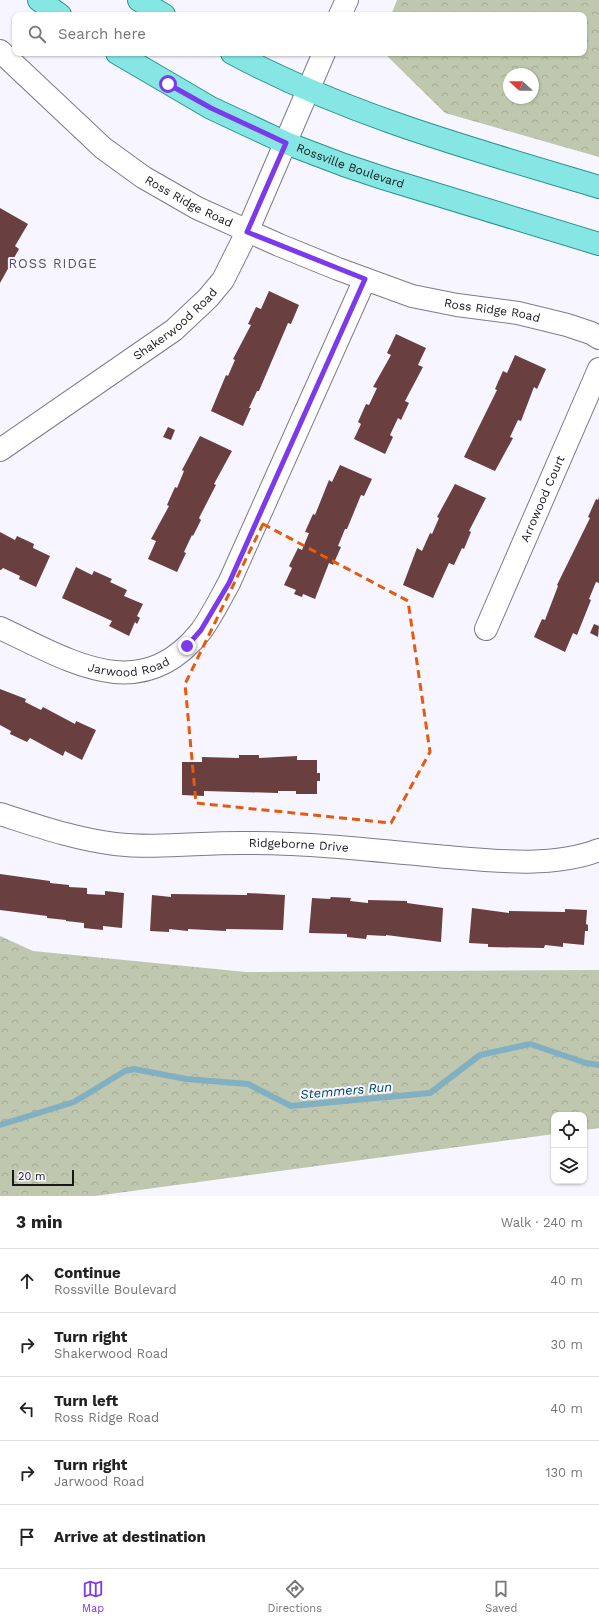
<!DOCTYPE html>
<html lang="en">
<head>
<meta charset="utf-8">
<style>
	body { margin:0; font-family:"Work Sans",sans-serif; background:#f6f6f6; color:#222 }
	.controls { position:absolute; right:12px; bottom:12px; display:grid; overflow:hidden; border-radius:8px; box-shadow:0 1px 3px #0004 }
	.controls button { width:36px; height:36px; display:grid; place-items:center; padding:0; border:0; border-bottom:1px solid #e0e0e0; background:#fff; color:#222; font:20px sans-serif }
	.compass { position:absolute; left:503px; top:68px; width:36px; height:36px; border-radius:50%; background:#fff; box-shadow:0 1px 3px #0004; rotate:291deg }
	.scale { position:absolute; left:12px; bottom:10px; width:62px; box-sizing:border-box; padding-left:4px; border:2px solid #18171c; border-top:0; font-size:11px; line-height:14px; white-space:nowrap; color:#18171c; -webkit-text-stroke:3px #f7f5ff; paint-order:stroke }
	.stop { position:absolute; width:12px; height:12px; margin:-9px; border:3px solid #7c3aed; border-radius:50%; background:#fff }
	.stop.end { background:#7c3aed; border-color:#fff; box-shadow:0 1px 4px #0008 }
	.list { margin:0; padding:0; list-style:none }
	h2 { display:flex; justify-content:space-between; align-items:center; height:52px; margin:0; padding:0 16px; font-size:17px }
	h2 small { font-size:13px; font-weight:400; color:#767676 }
	.list li { display:grid; grid-template-columns:26px 1fr auto; gap:12px; align-items:center; box-sizing:border-box; height:64px; padding:0 16px; border-top:1px solid #e0e0e0 }
	.list b { display:block; font-size:15px; white-space:nowrap }
	.list p { margin:0; font-size:13px; white-space:nowrap; color:#767676 }
	.list em { font-size:13px; font-style:normal; color:#767676 }
	.icon { flex:none; width:22px; height:22px; fill:none; stroke:currentColor; stroke-width:2; stroke-linecap:round; stroke-linejoin:round }
	.map { position:relative; flex:none; width:599px; height:1196px; overflow:hidden }
	.search { position:absolute; background:#fff; box-shadow:0 1px 3px #0004; left:12px; right:12px; top:12px; height:44px; display:flex; align-items:center; gap:10px; box-sizing:border-box; padding:0 14px; border-radius:8px; color:#767676; font-size:15px }
	.sheet { height:372px; background:#fff }
	nav { display:flex; justify-content:space-around; align-items:center; box-sizing:border-box; height:56px; border-top:1px solid #e0e0e0; background:#fff; font-size:11px; color:#767676 }
	nav a { display:grid; justify-items:center; gap:2px }
	nav .on { color:#7c3aed }
	.map>svg:first-child { display:block }
	.forest { fill:url(#forest-crowns); fill-rule:evenodd }
	.lines { fill:none; stroke-linecap:round; stroke-linejoin:round }
	.stream { stroke:#80b0c2; stroke-width:6 }
	.building { fill:#69403f }
	.minor-casing { stroke:#7e7b89; stroke-width:24 }
	.major-casing { stroke:#2a9292; stroke-width:24 }
	.minor { stroke:#fff; stroke-width:22 }
	.major { stroke:#85e6e3; stroke-width:22 }
	.route { stroke:#7c3aed; stroke-width:5 }
	.marked { fill:none; stroke:#e8590c; stroke-width:3; stroke-dasharray:8 5; stroke-linejoin:round }
	.labels { text-anchor:middle; stroke-width:4; stroke-linejoin:round; paint-order:stroke }
	.street-label { font-size:12px; fill:#18171c; stroke:#f7f5ff }
	.neighbourhood-label { font-size:13px; letter-spacing:1px; fill:#55525f; stroke:#f7f5ff }
	.water-label { font-size:13px; font-style:italic; fill:#00475b; stroke:#f7f5ff }
</style>
</head>
<body>
<div class="map">
<svg width="599" height="1196" viewBox="0 0 599 1196">
	<defs>
		<pattern id="forest-crowns" width="20" height="18" patternUnits="userSpaceOnUse"><rect width="20" height="18" fill="#bfc8ae"/><path d="M2 6a3 3 0 1 1 6 0M12 15a3 3 0 1 1 6 0" fill="none" stroke="#a3ab95"/></pattern>
	</defs>
	<rect width="100%" height="100%" fill="#f7f5ff"/>
	<path class="forest" d="M397,0h202v157l-154,-44 -61,-60h200v-38h-193zM509,74h24v24h-24z
		M0,936l33,15 213,21 353,-2v158l-15,2v-15h-30v19l-459,62h-95z"/>
	<g class="lines">
		<path class="stream" d="M0,1125l74,-23 51,-31 9,-2 52,10 62,5 43,22 139,-13 50,-38 50,-11 56,19 13,2"/>
	</g>
	<path class="building" d="M0,208l28,16 -13,22 4,3 -19,34z
		M269,291l30,14 -8,19 -3,-1 -29,68h-2l-8,17h2l-8,18 -32,-15 15,-36 2,1 7,-16 -2,-1 18,-34 -3,-1 8,-17 5,2z
		M396,334l30,14 -8,17 5,2 -18,34 4,2 -8,17 -3,-2 -8,17 3,2 -8,17 -31,-15 7,-15 -3,-2 8,-18 3,1 8,-17 -4,-1 18,-32 -4,-2z
		M515,355l31,14 -9,20 -3,-2 -13,34 -3,-1 -8,17 3,1 -18,33 -31,-14 33,-67 -2,-1 8,-18 4,2z
		M168,427l7,3 -4,10 -8,-3z
		M200,436l32,15 -18,33 2,1 -17,33 2,2 -8,16 -1,-1 -8,17 2,1 -9,19 -29,-13 8,-18 -5,-2 18,-33 -2,-1 8,-18 2,1 7,-17 -2,-1z
		M340,465l32,14 -8,17 -3,-1 -14,34h-2l-7,17 3,1 -8,18 -4,-2 -14,36 -12,-5 -1,3 -8,-3 2,-4 -12,-5 8,-17 -3,-2 9,-18 4,2 7,-17 -4,-1 8,-18 2,1 14,-35 3,2z
		M455,484l31,14 -17,33 2,1 -7,17 -2,-1 -8,17 -5,-2 -16,35 -30,-13 14,-37 5,3 8,-18 2,1 7,-16 -2,-1z
		M599,497v86l-3,-1 -7,17 2,1 -14,35 -4,-2 -8,19 -31,-15 8,-18 3,1 13,-34 -1,-1 33,-67 -2,-1 8,-18 2,1z
		M0,532l15,8 2,-4 17,8 -1,4 17,8 -14,31 -17,-8 1,-3 -17,-8 -2,2h-1z
		M76,567l16,8 2,-4 18,8 -2,3 17,8 -3,6 19,8 -6,12 3,2 -3,6 -2,-2 -6,14 -20,-10 3,-5 -50,-23z
		M594,624l5,2 -1,11 -8,-4z
		M0,689l26,10 -1,3 16,8 2,-3 32,17 1,-3 20,9 -14,30 -17,-9 -2,5 -33,-18 -3,4 -17,-8 1,-3 -11,-6z
		M239,755h20v3l38,-2v4h20v13h3v8h-3v13h-21v-3h-18v2l-74,-2v5l-22,-1v-33h20v-5l37,1z
		M0,874l50,7v2l19,2v2l18,1v6l18,1v-4l19,2 -2,35 -19,-2v4l-19,-2v-5l-18,-2v-1l-19,-2v-2l-47,-6z
		M247,893l38,2 -2,35 -57,-1v2l-38,-2v2l-19,-2v3l-19,-1 2,-36 19,2v-3l76,1z
		M331,897l20,1 -1,3 18,2v-3l39,1v2l36,5 -2,34 -55,-7v1l-19,-1 -1,4 -19,-2v-3l-38,-1 3,-35 18,1z
		M472,908l37,5v-2l56,1v-3l22,1 -1,14 2,1v6h-3l-1,14 -21,-2v4l-18,-2 -1,3 -56,-1v-3l-19,-1z"/>
	<g class="lines">
		<defs>
			<g id="minor">
				<path d="M340,15l7,-15"/>
				<path id="s1" d="M0,51l103,97 40,29 54,31 82,37 59,24 74,27 45,9 61,8 49,12 24,8 8,5"/>
				<path id="s2" d="M0,450l174,-120 34,-32 15,-18 24,-48 77,-179"/>
				<path id="s3" d="M0,628c69,32 140,80 201,3 11,-15 19,-32 28,-48l136,-304"/>
				<path id="s4" d="M486,629l113,-260"/>
				<path id="s5" d="M0,814c38,12 75,25 115,30 44,5 89,-2 133,-1 63,0 126,7 188,13 50,4 116,13 163,-6"/>
			</g>
			<g id="major">
				<path d="M39,0l21,15"/>
				<path d="M139,0l25,15"/>
				<path id="s6" d="M117,53l94,55 75,35 58,22 42,14 213,65"/>
				<path d="M232,53c118,63 240,96 367,134"/>
			</g>
		</defs>
		<use href="#minor" class="minor-casing"/>
		<use href="#major" class="major-casing"/>
		<use href="#minor" class="minor"/>
		<use href="#major" class="major"/>
	</g>
	<g class="lines">
		<path class="route" d="M168,84l43,24 75,35 -39,89 118,47 -136,304 -28,47 -14,16"/>
	</g>
	<path class="marked" d="M263,524l145,77 22,151 -39,71 -195,-20 -11,-119z"/>
	<g class="labels">
		<g class="street-label">
			<text dy="4" stroke="none"><textPath href="#s6" startOffset="260">Rossville Boulevard</textPath></text>
			<text dy="4" stroke="none"><textPath href="#s1" startOffset="243">Ross Ridge Road</textPath></text>
			<text dy="4" stroke="none"><textPath href="#s1" startOffset="567">Ross Ridge Road</textPath></text>
			<text dy="4" stroke="none"><textPath href="#s2" startOffset="216">Shakerwood Road</textPath></text>
			<text dy="4" stroke="none"><textPath href="#s4" startOffset="142">Arrowood Court</textPath></text>
			<text dy="4" stroke="none"><textPath href="#s3" startOffset="138">Jarwood Road</textPath></text>
			<text dy="4" stroke="none"><textPath href="#s5" startOffset="303">Ridgeborne Drive</textPath></text>
		</g>
		<g class="neighbourhood-label">
			<text x="53" y="268">ROSS RIDGE</text>
		</g>
		<g class="water-label">
			<text transform="translate(346 1090) rotate(-5)" y="5">Stemmers Run</text>
		</g>
	</g>
</svg>
<div class="controls">
<button><svg class="icon" aria-label="locate" viewBox="0 0 24 24"><circle cx="12" cy="12" r="6"/><path d="M12 2v4M12 18v4M2 12h4M18 12h4"/></svg></button>
<button><svg class="icon" aria-label="layers" viewBox="0 0 24 24"><path d="M12 4l9 5-9 5-9-5zM3 14l9 5 9-5"/></svg></button>
</div>
<svg class="compass" viewBox="-18 -18 36 36"><path d="M0-13l5 13h-10z" fill="#e53935"/><path d="M0 13l5-13h-10z" fill="#767676"/></svg>
<div class="scale">20 m</div>
<div class="stop" style="left:168px;top:84px"></div>
<div class="stop end" style="left:187px;top:646px"></div>
<div class="search"><svg class="icon" aria-label="search" viewBox="0 0 24 24"><circle cx="10" cy="10" r="6"/><path d="M15 15l6 6"/></svg>Search here</div>
</div>
<section class="sheet">
<h2>3 min<small>Walk · 240 m</small></h2>
<ul class="list">
<li><svg class="icon" aria-label="ahead" viewBox="0 0 24 24"><path d="M12 20V5M6 11l6-6 6 6"/></svg><div><b>Continue</b><p>Rossville Boulevard</p></div><em>40 m</em></li>
<li><svg class="icon" aria-label="right" viewBox="0 0 24 24"><path d="M7 20v-9h11M14 6l5 5-5 5"/></svg><div><b>Turn right</b><p>Shakerwood Road</p></div><em>30 m</em></li>
<li><svg class="icon" aria-label="left" viewBox="0 0 24 24"><path d="M17 20v-9H6M10 6l-5 5 5 5"/></svg><div><b>Turn left</b><p>Ross Ridge Road</p></div><em>40 m</em></li>
<li><svg class="icon" aria-label="right" viewBox="0 0 24 24"><path d="M7 20v-9h11M14 6l5 5-5 5"/></svg><div><b>Turn right</b><p>Jarwood Road</p></div><em>130 m</em></li>
<li><svg class="icon" aria-label="arrive" viewBox="0 0 24 24"><path d="M6 21V4h12l-3 4 3 4H6"/></svg><div><b>Arrive at destination</b></div></li>
</ul>
</section>
<nav>
<a class="on"><svg class="icon" aria-label="map" viewBox="0 0 24 24"><path d="M3 6l6-2 6 2 6-2v14l-6 2-6-2-6 2zM9 4v14M15 6v14"/></svg>Map</a>
<a><svg class="icon" aria-label="directions" viewBox="0 0 24 24"><path d="M12 3l9 9-9 9-9-9zM9 14v-3h6M13 9l2 2-2 2"/></svg>Directions</a>
<a><svg class="icon" aria-label="saved" viewBox="0 0 24 24"><path d="M7 4h10v16l-5-4-5 4z"/></svg>Saved</a>
</nav>
</body>
</html>
